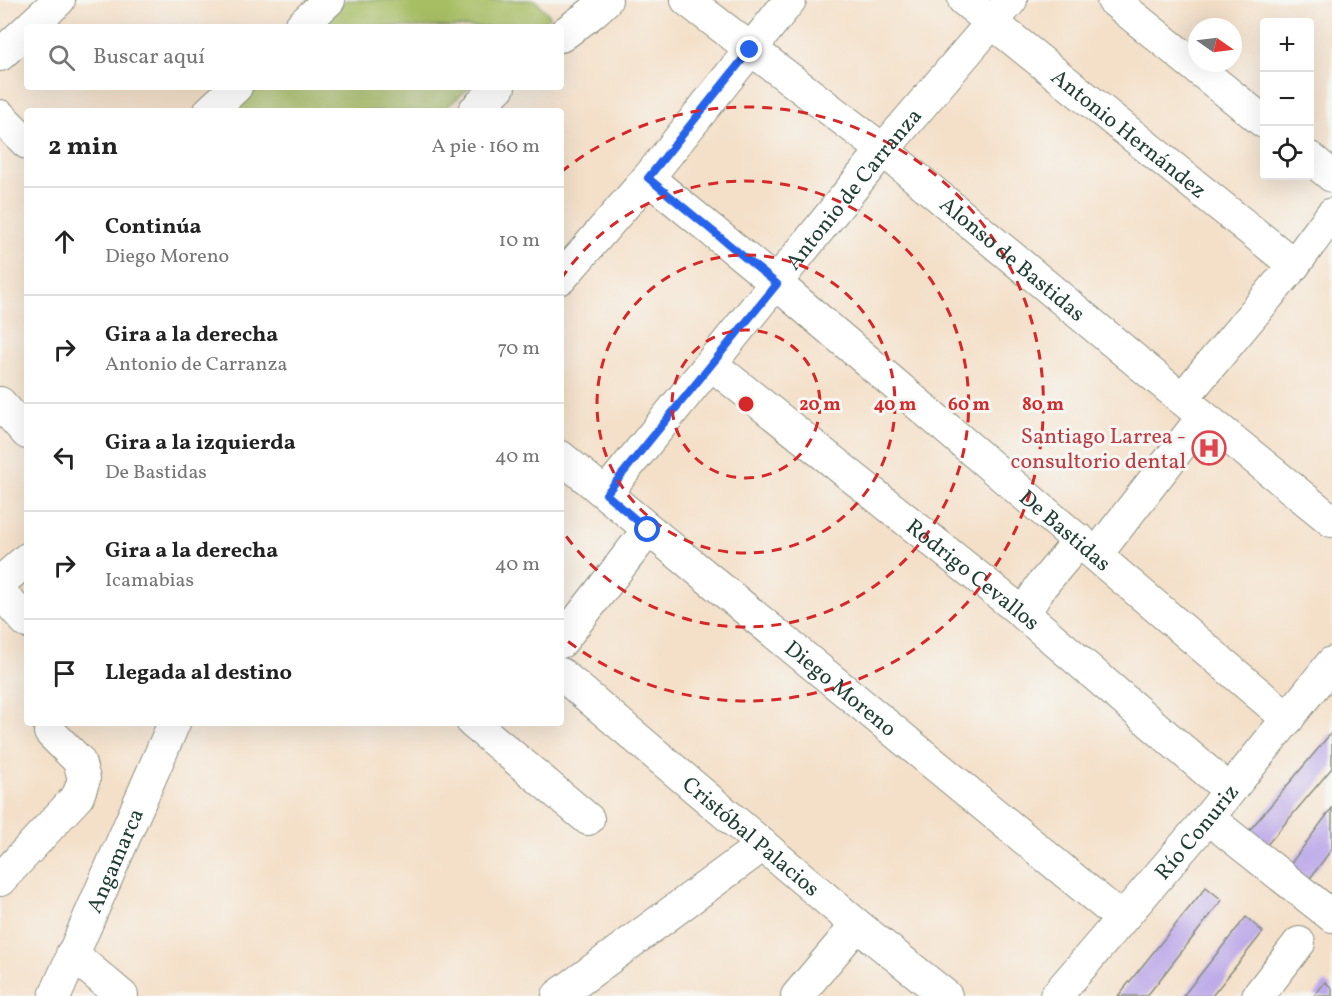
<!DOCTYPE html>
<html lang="es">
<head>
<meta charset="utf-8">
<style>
	body { margin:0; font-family:Vollkorn,serif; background:#f6f6f6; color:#222 }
	.controls { position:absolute; right:18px; top:18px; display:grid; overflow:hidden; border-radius:6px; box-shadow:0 6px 24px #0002 }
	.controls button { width:54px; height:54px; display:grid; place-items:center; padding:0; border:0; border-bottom:2px solid #e0e0e0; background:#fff; color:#222; font:30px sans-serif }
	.compass { position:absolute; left:1188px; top:18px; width:54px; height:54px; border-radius:50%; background:#fff; box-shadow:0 6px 24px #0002; rotate:104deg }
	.stop { position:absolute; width:18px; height:18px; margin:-14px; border:4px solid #2563eb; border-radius:50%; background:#fff }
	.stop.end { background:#2563eb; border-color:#fff; box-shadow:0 2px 6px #0008 }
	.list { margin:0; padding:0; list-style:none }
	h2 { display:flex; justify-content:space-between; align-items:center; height:78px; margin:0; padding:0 24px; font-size:26px }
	h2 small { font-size:20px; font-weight:400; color:#767676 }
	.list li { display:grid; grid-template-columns:39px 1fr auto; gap:18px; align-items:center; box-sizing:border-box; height:108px; padding:0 24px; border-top:2px solid #e0e0e0 }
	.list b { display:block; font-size:22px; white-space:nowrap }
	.list p { margin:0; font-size:20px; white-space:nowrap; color:#767676 }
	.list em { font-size:20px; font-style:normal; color:#767676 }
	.icon { flex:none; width:33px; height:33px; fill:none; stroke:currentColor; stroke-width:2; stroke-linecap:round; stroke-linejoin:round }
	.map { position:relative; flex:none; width:1332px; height:996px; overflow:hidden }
	.search { position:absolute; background:#fff; box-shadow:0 6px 24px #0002; left:24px; top:24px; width:540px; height:66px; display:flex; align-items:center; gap:15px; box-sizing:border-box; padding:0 21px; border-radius:6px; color:#767676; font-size:22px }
	.panel { position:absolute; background:#fff; box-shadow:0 6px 24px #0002; left:24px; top:108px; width:540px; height:618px; border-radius:6px }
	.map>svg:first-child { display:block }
	.green { fill:#a7be63; stroke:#637e4c; stroke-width:1.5 }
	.building { fill:#bca8e8 }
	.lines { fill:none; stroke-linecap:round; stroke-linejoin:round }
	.minor-casing { stroke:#8a8e7e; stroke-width:34 }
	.minor { stroke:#fff; stroke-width:32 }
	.route { stroke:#2563eb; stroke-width:8 }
	.ring { fill:none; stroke:#d62828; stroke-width:3; stroke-dasharray:10 8 }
	.labels { text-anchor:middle; stroke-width:6; stroke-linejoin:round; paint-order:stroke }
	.street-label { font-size:22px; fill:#1f3d34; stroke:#f6f6f2 }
	.health-label { font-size:22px; fill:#be3a42; stroke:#f6f6f2; text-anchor:end }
	.centre { fill:#d62828; stroke:#f6f6f2; stroke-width:3 }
	.ring-label { font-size:18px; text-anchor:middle; font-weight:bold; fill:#d62828; stroke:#f6f6f2; stroke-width:6; stroke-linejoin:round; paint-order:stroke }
</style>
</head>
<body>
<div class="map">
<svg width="1332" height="996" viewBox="0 0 1332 996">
	<rect width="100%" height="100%" fill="#f6f6f2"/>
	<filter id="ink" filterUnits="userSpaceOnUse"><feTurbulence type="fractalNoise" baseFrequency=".0167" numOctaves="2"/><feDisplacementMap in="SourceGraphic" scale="12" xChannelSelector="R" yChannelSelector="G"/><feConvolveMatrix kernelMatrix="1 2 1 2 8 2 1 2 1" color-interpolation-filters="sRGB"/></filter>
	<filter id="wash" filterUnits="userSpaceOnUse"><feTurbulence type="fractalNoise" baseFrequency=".008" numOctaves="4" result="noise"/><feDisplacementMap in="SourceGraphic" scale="24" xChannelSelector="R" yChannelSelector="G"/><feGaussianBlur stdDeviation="1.35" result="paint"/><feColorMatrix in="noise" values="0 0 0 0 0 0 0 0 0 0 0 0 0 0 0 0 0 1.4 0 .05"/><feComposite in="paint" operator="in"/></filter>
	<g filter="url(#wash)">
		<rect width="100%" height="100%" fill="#f4e0c9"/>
		<path class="green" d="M346,0h189l15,16 -12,11h-220z
			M257,87h213l-28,24h-210z"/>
		<g id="blocks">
			<path class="building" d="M1332,732v36l-66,78 -17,-15z
				M1332,808v41l-24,32 -19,-15z
				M1206,887l16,13 -75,96h-29z
				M1246,917l17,15 -38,48 -13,16h-29z
				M1325,982l7,6v8h-18z"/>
		</g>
	</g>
	<g filter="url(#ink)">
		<use href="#blocks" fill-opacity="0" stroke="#8a8e7e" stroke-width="1.5"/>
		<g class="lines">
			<defs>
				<g id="minor">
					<path id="s1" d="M687,0l196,150 299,249 150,122"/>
					<path id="s2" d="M964,0l330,265"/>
					<path d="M1113,0l151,122"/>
					<path d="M30,27l29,-27"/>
					<path d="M300,27l29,-27"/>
					<path d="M561,36l31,-23 14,-13"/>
					<path d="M0,55l27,-25"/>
					<path d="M210,111l26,-24"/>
					<path d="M474,111l25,-24"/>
					<path d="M0,116l27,27"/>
					<path d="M1310,158l22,18"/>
					<path id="s3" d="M648,178l129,106 511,435"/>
					<path d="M561,278l87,-100 142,-178"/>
					<path id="s4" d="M711,364l313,250 205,176"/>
					<path d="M1182,399l112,-134 38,-51"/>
					<path d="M0,403l27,30"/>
					<path id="s5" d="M561,457l560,461"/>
					<path id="s6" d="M606,493l277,-343 128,-150"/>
					<path d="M1096,555l107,-138"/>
					<path d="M0,583l27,-24"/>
					<path d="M0,592l27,30"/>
					<path d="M1024,614l17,-28 39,-46"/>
					<path d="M561,642l87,-112"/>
					<path id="s7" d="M561,674l296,251 89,71"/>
					<path d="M473,723l115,96"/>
					<path d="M1208,818l124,98"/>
					<path d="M0,880l78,-84 6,-17 -5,-18 -29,-29"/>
					<path d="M72,954l50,42"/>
					<path id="s8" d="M55,996l119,-273"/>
					<path d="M558,996l205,-151"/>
					<path d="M797,996l60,-71"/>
					<path id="s9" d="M1056,996l152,-178 124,-155"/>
					<path d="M1258,996l41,-53"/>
				</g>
			</defs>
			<use href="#minor" class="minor-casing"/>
			<use href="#minor" class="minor"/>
		</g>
	</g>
	<g class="lines" filter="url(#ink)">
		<path class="route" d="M648,530l-42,-36 171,-210 -129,-106 102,-128"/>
	</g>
	<g class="ring">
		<circle cx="746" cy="404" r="74"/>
		<circle cx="746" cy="404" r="149"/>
		<path d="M561 279A223 223 0 1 1 561 529"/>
		<path d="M561 172A297 297 0 1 1 561 636"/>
	</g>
	<defs>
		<symbol id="hospital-ring" viewBox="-11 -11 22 22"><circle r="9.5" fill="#f6f6f2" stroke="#e0444e" stroke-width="1.5"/><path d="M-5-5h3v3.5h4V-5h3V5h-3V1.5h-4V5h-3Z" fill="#e0444e"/></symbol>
	</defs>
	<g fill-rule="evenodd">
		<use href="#hospital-ring" x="1190" y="429" width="38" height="38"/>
	</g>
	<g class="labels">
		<g class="street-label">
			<text dy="8" stroke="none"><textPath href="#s2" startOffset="212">Antonio Hernández</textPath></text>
			<text dy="8" stroke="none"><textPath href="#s6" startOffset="392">Antonio de Carranza</textPath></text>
			<text dy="8" stroke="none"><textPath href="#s1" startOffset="416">Alonso de Bastidas</textPath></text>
			<text dy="8" stroke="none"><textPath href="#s3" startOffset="546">De Bastidas</textPath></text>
			<text dy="8" stroke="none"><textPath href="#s4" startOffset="336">Rodrigo Cevallos</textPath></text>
			<text dy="8" stroke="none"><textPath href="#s5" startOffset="363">Diego Moreno</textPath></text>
			<text dy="8" stroke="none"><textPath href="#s9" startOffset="216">Río Conuriz</textPath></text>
			<text dy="8" stroke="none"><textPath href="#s7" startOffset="250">Cristóbal Palacios</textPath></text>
			<text dy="8" stroke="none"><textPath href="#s8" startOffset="148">Angamarca</textPath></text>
		</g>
		<g class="health-label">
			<text x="1186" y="443">Santiago Larrea -<tspan x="1186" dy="25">consultorio dental</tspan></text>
		</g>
	</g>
	<circle cx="746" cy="404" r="9" class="centre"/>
	<g class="ring-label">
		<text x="820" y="410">20 m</text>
		<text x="895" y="410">40 m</text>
		<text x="969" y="410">60 m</text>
		<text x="1043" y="410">80 m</text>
	</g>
</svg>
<div class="controls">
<button>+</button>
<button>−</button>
<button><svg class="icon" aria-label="locate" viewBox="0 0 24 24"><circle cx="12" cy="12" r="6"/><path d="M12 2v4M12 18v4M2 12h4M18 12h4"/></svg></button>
</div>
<svg class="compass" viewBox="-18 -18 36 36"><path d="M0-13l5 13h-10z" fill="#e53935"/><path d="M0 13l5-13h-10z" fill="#767676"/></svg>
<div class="stop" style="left:648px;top:530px"></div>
<div class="stop end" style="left:750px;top:50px"></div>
<div class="search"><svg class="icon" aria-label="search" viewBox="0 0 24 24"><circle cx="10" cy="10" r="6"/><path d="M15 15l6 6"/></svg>Buscar aquí</div>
<section class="panel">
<h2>2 min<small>A pie · 160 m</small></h2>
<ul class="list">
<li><svg class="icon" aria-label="ahead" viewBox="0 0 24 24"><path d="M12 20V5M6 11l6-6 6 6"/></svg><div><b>Continúa</b><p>Diego Moreno</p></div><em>10 m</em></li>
<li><svg class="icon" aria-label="right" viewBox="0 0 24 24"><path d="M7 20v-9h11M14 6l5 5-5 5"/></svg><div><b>Gira a la derecha</b><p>Antonio de Carranza</p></div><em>70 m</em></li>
<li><svg class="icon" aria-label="left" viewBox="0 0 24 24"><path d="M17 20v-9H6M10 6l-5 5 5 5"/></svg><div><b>Gira a la izquierda</b><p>De Bastidas</p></div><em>40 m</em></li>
<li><svg class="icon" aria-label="right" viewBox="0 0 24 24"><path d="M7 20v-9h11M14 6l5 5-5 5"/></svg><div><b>Gira a la derecha</b><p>Icamabias</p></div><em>40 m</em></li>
<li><svg class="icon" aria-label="arrive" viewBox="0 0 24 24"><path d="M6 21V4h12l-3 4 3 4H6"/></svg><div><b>Llegada al destino</b></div></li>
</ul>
</section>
</div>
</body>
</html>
